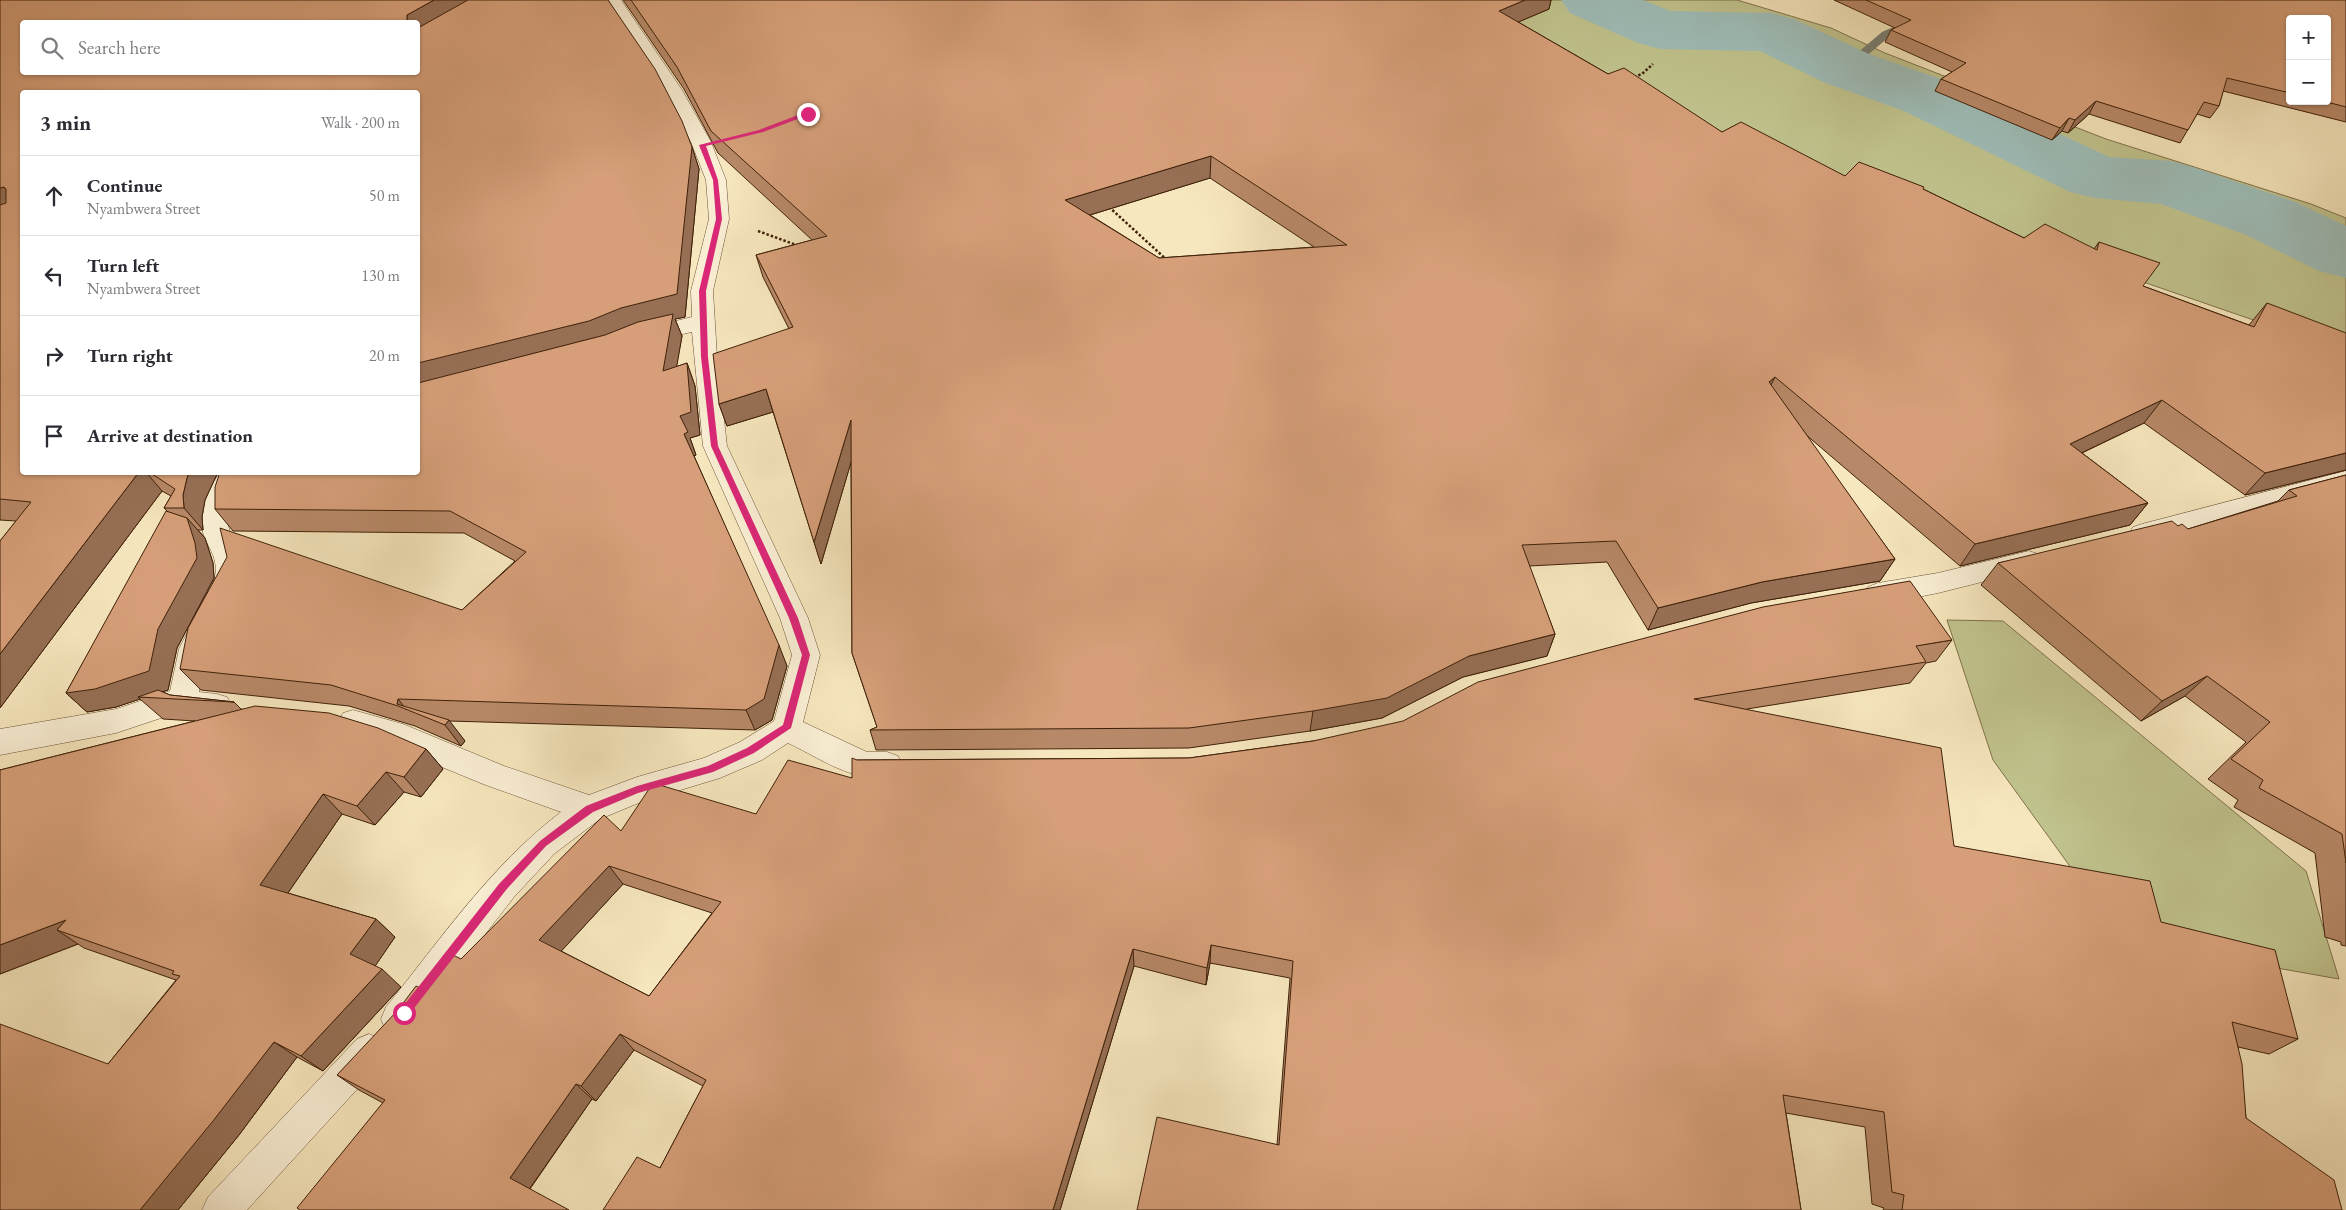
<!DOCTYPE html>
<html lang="en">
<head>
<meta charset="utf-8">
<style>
	body { margin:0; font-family:"EB Garamond",serif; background:#f7f7f7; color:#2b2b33 }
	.controls { position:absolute; right:15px; top:15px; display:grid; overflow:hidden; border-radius:5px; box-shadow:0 1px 4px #0004 }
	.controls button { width:45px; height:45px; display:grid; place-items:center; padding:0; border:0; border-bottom:1px solid #e1e1e2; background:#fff; color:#2b2b33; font:25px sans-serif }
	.stop { position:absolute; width:15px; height:15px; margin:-11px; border:4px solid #db2777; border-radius:50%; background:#fff }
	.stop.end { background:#db2777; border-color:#fff; box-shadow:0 1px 5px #0008 }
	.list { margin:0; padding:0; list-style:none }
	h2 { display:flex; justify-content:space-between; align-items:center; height:65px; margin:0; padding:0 20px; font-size:21px }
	h2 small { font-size:16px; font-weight:400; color:#7c7c81 }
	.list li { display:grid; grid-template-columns:32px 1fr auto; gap:15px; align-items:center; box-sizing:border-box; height:80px; padding:0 20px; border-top:1px solid #e1e1e2 }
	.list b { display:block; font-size:19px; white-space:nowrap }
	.list p { margin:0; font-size:16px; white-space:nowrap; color:#7c7c81 }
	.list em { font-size:16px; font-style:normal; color:#7c7c81 }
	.icon { flex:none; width:28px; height:28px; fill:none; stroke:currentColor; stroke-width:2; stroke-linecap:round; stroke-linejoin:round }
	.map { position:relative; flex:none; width:2346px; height:1210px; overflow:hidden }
	.search { position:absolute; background:#fff; box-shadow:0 1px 4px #0004; left:20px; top:20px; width:400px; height:55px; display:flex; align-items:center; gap:12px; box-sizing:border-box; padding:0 18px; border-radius:5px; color:#7c7c81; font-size:19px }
	.panel { position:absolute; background:#fff; box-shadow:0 1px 4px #0004; left:20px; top:90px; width:400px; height:385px; border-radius:5px }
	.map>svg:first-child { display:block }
	.green { fill:#c1c48e; stroke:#80724c }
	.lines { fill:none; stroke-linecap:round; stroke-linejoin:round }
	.stream { fill:#797f73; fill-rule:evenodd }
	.river { fill:#9fbeb9; fill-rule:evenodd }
	.street-casing { stroke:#6d5236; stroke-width:1 }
	.path { stroke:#3f2109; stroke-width:2.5; stroke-dasharray:2.5 2; stroke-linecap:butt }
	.street { fill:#faefd5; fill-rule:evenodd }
	.wall { fill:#b88968; stroke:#3f2109; fill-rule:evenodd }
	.shaded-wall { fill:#966f55; stroke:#3f2109 }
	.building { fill:#d69f79; stroke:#3f2109; fill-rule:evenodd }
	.route { fill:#db2777 }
</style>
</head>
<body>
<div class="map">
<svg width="2346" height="1210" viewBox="0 0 2346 1210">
	<rect width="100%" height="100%" fill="#f7e7be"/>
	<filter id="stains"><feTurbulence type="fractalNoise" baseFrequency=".004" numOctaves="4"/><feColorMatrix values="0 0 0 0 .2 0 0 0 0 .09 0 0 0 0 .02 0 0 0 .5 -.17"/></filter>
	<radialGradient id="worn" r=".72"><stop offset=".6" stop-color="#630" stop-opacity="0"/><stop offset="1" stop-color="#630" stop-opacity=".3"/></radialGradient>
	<path class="green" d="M1489,0h248l94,28 54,25 221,86 205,65 35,14v134l-637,-220 -131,-39z
		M1947,620l56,1 303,250 33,108 -215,-38 -131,-181z"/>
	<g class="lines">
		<path class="stream" d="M1909,20l4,1v4l-23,11 -40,34h-8v-4l40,-34z"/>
		<path class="river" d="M1561,0h82l27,11 102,2 22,6 75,35 83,29 157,74 62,4 25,7 102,35 48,23v52l-27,-7 -73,-36 -85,-31 -66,-6 -25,-6 -166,-81 -81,-29 -63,-31 -100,-2 -22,-6 -68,-30z"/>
		<defs>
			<path id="street" d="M603,0h18l61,90 29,52 15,38 3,39 -16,72 4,66 10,89 81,172 12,37 -17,67 64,30h20l11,4 4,9 -4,9c-38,14 -76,-15 -110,-31l-26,17 -42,18 -79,24 -41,17 -46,35 -40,43 -104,134 -12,5 -12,-5 -5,-12 5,-12c54,-67 105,-142 175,-195l-78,-28 -87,-36 -53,-17 -5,-9 5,-9 10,-3 50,14 101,42 85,29 48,-18 67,-19 36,-16 34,-21 18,-66 -12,-37 -77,-172 -11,-114 -50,11 -8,-2 -3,-5 3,-5 58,-14 -1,-26 18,-72 -3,-39 -15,-38 -27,-52z
				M2346,471v18l-204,55 -9,-3 -4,-7 4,-7 9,-3z
				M220,472h25c-7,13 -17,28 -18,43 -1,22 22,42 16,64 -2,7 -7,14 -10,20l-10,4 -10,-4 -4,-7c20,-38 -11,-45 -8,-77 1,-15 11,-30 19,-43z
				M2029,551l9,3 4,7 -4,7 -100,25 -60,12 -10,-4 -4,-7 4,-7 10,-4 60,-10z
				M197,630l10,3 4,8 -4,8 -8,43 18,2 10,3 5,9 -5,9 -10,3 -23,-2 -12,-5 -66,22 -116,22v-26l116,-20 54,-18 9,-42 8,-16z
				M369,1034l12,5 6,12 -6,12 -134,147h-45l6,-13 149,-158z"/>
		</defs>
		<use href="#street" class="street-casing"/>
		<path class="path" d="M1634,77l8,-3 11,-10
			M1109,207l58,53
			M758,231l41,15"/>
		<use href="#street" class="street"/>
	</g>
	<path class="wall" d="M0,0h608l84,147 7,22 -14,148 -10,2 7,17 -6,31 11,-4 8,23 5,49 -10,3 6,17 -2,1 93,210 -15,54 -17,10 -306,-9 16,20 -4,5 -46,-20 -66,-20 -148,-16 -21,-21 282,-59 53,-49 -51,-28 -231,-2 -18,-22 203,-417 -396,380h196l-13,28 -3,17 1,13h-5l7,8 8,25 1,15 -37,70 -9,42 -6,2 8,3 64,7 7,7 185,40 17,20 -22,28 -17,-5 -29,33 -33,-11 -54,79 88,26 19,18 -20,29 26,21 -78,84 -26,-14 -58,78 -61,75h-178l108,-146 68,-84 -92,-32 -6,-4 -78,30v-204l195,-49 -32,-2 -23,-20 -24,8 -29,5 -21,-19 102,-181 -4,-4 7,-12 -9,-5 -162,217v-167l16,-20 -16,-1zM418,22v50h-396z
		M623,0h928l-2,9 -31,13 90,52 114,58 123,44 78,13 101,49 70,11 5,-7 44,44 106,39 18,-22 79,167 -101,25 -101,-72 -62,30 66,50 -18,22 -170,41 -155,-132 90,125 -15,22 -129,22 -103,27 -41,-68 -78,4 26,68 -8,22 -84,21 -81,41 -72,13 -121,17 -313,2 -6,-20 7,-3 -25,-74 -1,-191 -30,102 -48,-152 -46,14 -8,-22 70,-75 -26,-52 -7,-22 56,-15 -94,-87 -34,-64zM1210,178l104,69 -155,11 -69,-43z
		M1834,0h512v122l-123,-31 -4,15 -9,12 -13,-4 -17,29 -91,-29 -21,19 -6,-2 -10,9 -117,-49 6,-12 11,-7 -67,-30 6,-12 4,-2zM2290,19l37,82h-37z
		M2346,475v471l-5,-1v-3l-16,-5 -10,-84 -81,-46 4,-7 -30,-21 38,-37 -61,-46 -44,25 -160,-136 17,-22 180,-37 10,3 90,-28 11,-11z
		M1952,640l-16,21 -10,2 -16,20 -163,26 207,137 207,76 137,117 -29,15 -31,-7 8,71 96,92h-459l1,-2 -12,-4 -7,-77 -79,-14 15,97 -524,-65 13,-167 -80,-15 -4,22 -72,-19 -74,244h-457l57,-42 43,-82 -69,-36 -38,51 -4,-2 -62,90 -230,21 83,-107 -24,-13 -22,-15 88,-85 36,-31 160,-128 135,-17 96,-36 5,-18 332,-2 124,-17zM623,884l89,29 -63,83 -88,-45z"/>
	<path class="shaded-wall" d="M434,0h47l-63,36v-14h-11v-7z
		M1525,0h26l-2,9 -54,23 4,-21z
		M2096,101l-7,13 -21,19 7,-13z
		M2069,118l-7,13 -10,9 8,-12z
		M692,147l7,22 -14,148 -10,2 7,17 -10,58 -254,-4v-27z
		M1211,156l-1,22 -143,44 -2,-22z
		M4,187l17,22 -21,8v-29z
		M687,363l8,23 5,49 -10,3 6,17 -3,1 -9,-22 -4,-18z
		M1775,377l-11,22 5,-17z
		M766,389l7,23 -46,14 -8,-22z
		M2162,400l-18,23 -90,43 16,-22z
		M851,420l6,22 -36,122 -7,-22z
		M2346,453v17l-101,25 20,-22z
		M139,472h7l16,19 -162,217v-54z
		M189,472h29l-13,28 -3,17 1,13 -19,-22 -1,-13 4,-17z
		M2148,503l-18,22 -170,41 15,-22z
		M187,518l18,20 8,25 1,15 -37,70 -9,42 -22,7h-8l2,2 -24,8 -29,5 -21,-19z
		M1895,559l-15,22 -129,22 -103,27 10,-22 104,-26z
		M1555,634l-8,22 -84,21 -81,41 -72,13 3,-20 156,-55z
		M779,645l8,21 -15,54 -17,10 -9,-20z
		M2207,676l-22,20 -44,25 21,-20z
		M398,699l8,10 -9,-5z
		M449,720l16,21 -4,5 -16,-21z
		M426,749l17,20 -22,28 -17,-20z
		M386,772l18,20 -29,33 -18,-19z
		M323,794l19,20 -61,89 -21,-18z
		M609,866l14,18 -68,74 -16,-18z
		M376,919l19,18 -24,35 -21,-18z
		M66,920l-9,10 21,14 -78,30v-29z
		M1211,945l-1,18 -4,22 1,-17z
		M1133,949l1,17 -74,244h-7z
		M382,969l19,18 -78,84 -22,-15z
		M620,1034l14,16 -38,51 -15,-15z
		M274,1042l23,15 -58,78 -61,75h-38z
		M576,1084l16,15 -64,92 -18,-13z"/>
	<path class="building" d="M0,0h434l-27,15v7h-385v50h396v-44l50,-28h140l47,69 27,52 10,26 -15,147 -56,14 -32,13 -171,42v-271h-396v380h117l-139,182v-113l31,-39 -31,-3v-294l6,-2v-14l-2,-2 -4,1z
		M631,0h894l-26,11 109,63 16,-6 98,64 19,-10 104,54 14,-14 65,25 -1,2 101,49 21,-14 52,26 2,-8 61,21 -17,23 111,41 13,-24 79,30v120l-81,20 -103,-73 -92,44 78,59 -173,41 -200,-167 -6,5 126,177 -133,23 -104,26 -42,-67 -94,4 33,89 -86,22 -82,42 -74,13 -124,17 -319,2 7,-3 -25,-74 -1,-233 -37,122 -48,-153 -47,15 -6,-50 80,-27 -37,-72 71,-19 -116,-105 -34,-64zM1211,156l136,89 -188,13 -94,-58z
		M1866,0h480v107l-23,-6h4v-82h-37v74l-63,-15 -8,28 -15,-4 -16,28 -92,-29 -21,19 -6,-2 -9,10 -119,-49 25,-16 -75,-33 20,-10z
		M673,314l-10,57 24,-8 4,49 -11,4 8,16 -4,2 95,211 -15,54 -18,11 -348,-11 -1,5 52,16 -4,5 -47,-19 -67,-21 -151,-16 8,-41 39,-71 -7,-29 242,82 64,-58 -76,-41 -235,-2v-22l5,-15h198v-89l187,-48 33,-13z
		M149,472h40l-2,6 -4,17 1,13h-20l11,-19z
		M2346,475v388l-4,-29 -83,-46 4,-8 -32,-21 39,-37 -63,-46 -45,25 -164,-138 174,-42 6,5 4,-2 6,5 109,-33 -8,-6z
		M166,511l21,7 8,25 2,15 -39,71 -9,42 -54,18 -29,4z
		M1910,581l42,59 -36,6 10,16 -232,37 247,49 13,98 196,35 11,41 114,28 23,89 -66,-17 10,42 4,54 88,62 8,30h-440l2,-15 -12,-3 -8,-80 -101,-17 18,115h-664l20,-93 122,28 14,-184 -82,-16 -4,23 -74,-19 -80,261h-450l34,-53 23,11 46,-88 -86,-46 -39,52 -5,-2 -66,94 59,32h-269l-3,-2 88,-108 -48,-25 61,-65 18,-24 9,4 28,-35 8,4 143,-144 17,16 32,-48 103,31 32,-54 64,18v-20l5,2 332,-2 124,-17 90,-20 75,-39 285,-75zM609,866l112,36 -72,94 -110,-56z
		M158,690l12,5 64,7 -96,-5z
		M255,706l74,7 49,15 48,21 -22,28 -18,-5 -29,34 -34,-12 -63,91 116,34 -26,35 32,15 -81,87 -27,-14 -61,79 -73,89h-140v-186l108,40 72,-88 -8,-2 2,-3 -117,-41 9,-10 -66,25v-175z"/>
	<path class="route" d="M806,112l5,2 -48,18 -57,14 12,34 4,39 -16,72 2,66 10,89 80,172 12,37 -19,73 -37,25 -41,19 -75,21 -45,19 -47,34 -40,44 -98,126h-7v-7l98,-125 41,-43 46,-35 51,-20 71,-20 39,-18 36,-23 19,-70 -13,-37 -78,-172 -10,-89 -2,-66 17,-72 -3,-39 -14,-35 60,-15z"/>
	<rect width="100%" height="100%" filter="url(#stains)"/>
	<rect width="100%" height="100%" fill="url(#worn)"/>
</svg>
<div class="controls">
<button>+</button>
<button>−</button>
</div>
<div class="stop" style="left:404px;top:1013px"></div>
<div class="stop end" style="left:808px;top:114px"></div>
<div class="search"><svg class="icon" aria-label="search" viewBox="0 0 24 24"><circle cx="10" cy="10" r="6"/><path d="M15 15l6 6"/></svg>Search here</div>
<section class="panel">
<h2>3 min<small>Walk · 200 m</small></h2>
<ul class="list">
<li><svg class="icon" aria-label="ahead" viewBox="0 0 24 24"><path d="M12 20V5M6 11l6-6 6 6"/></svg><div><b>Continue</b><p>Nyambwera Street</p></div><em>50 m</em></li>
<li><svg class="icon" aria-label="left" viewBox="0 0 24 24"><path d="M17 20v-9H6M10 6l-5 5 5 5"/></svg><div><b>Turn left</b><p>Nyambwera Street</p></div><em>130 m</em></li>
<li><svg class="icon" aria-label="right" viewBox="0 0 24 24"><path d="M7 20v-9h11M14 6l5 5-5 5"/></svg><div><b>Turn right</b></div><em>20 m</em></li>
<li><svg class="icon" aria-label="arrive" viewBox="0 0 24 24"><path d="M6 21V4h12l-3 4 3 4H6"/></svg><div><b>Arrive at destination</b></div></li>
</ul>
</section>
</div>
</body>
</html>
